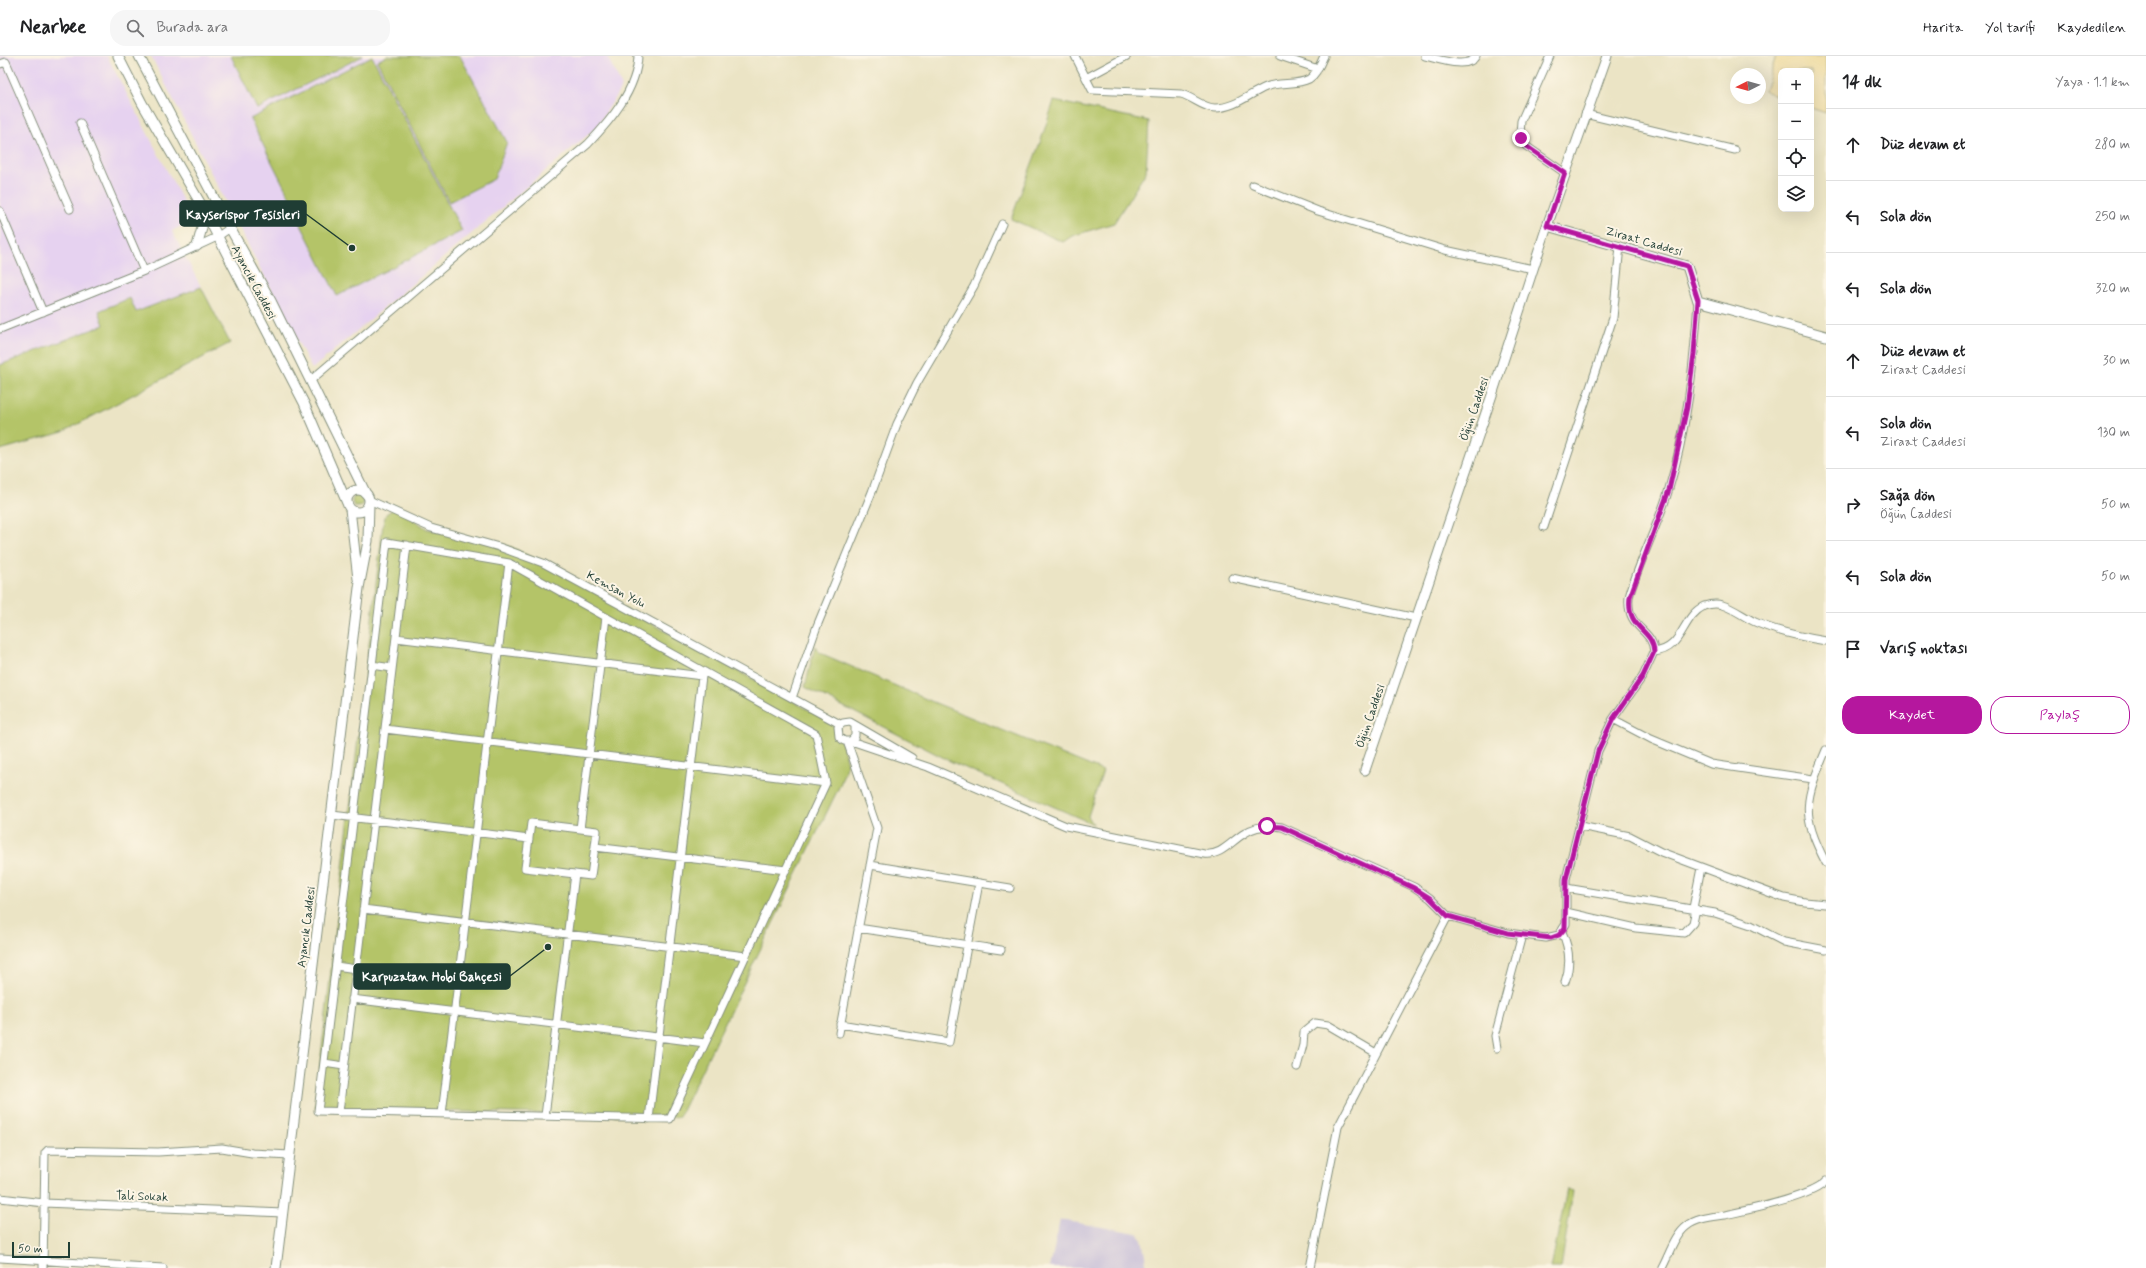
<!DOCTYPE html>
<html lang="tr">
<head>
<meta charset="utf-8">
<style>
	body { margin:0; font-family:Mynerve,sans-serif; background:#f6f6f6; color:#202124 }
	.controls { position:absolute; right:12px; top:12px; display:grid; overflow:hidden; border-radius:8px; box-shadow:0 4px 16px #0002 }
	.controls button { width:36px; height:36px; display:grid; place-items:center; padding:0; border:0; border-bottom:1px solid #e0e0e0; background:#fff; color:#202124; font:20px sans-serif }
	.compass { position:absolute; left:1730px; top:12px; width:36px; height:36px; border-radius:50%; background:#fff; box-shadow:0 4px 16px #0002; rotate:264deg }
	.scale { position:absolute; left:12px; bottom:10px; width:58px; box-sizing:border-box; padding-left:4px; border:2px solid #1f3d34; border-top:0; font-size:11px; line-height:14px; white-space:nowrap; color:#1f3d34; -webkit-text-stroke:3px #fcf5e5; paint-order:stroke }
	.stop { position:absolute; width:12px; height:12px; margin:-9px; border:3px solid #b5179e; border-radius:50%; background:#fff }
	.stop.end { background:#b5179e; border-color:#fff; box-shadow:0 1px 4px #0008 }
	.list { margin:0; padding:0; list-style:none }
	h2 { display:flex; justify-content:space-between; align-items:center; height:52px; margin:0; padding:0 16px; font-size:17px }
	h2 small { font-size:13px; font-weight:400; color:#757577 }
	.list li { display:grid; grid-template-columns:26px 1fr auto; gap:12px; align-items:center; box-sizing:border-box; height:72px; padding:0 16px; border-top:1px solid #e0e0e0 }
	.list b { display:block; font-size:15px; white-space:nowrap }
	.list p { margin:0; font-size:13px; white-space:nowrap; color:#757577 }
	.list em { font-size:13px; font-style:normal; color:#757577 }
	.actions { display:flex; gap:8px; padding:12px 16px }
	.actions a { flex:1; padding:9px 0; border:1px solid #b5179e; border-radius:16px; text-align:center; font-size:14px; color:#b5179e }
	.actions .main { background:#b5179e; color:#fff }
	.icon { flex:none; width:22px; height:22px; fill:none; stroke:currentColor; stroke-width:2; stroke-linecap:round; stroke-linejoin:round }
	.map { position:relative; flex:none; width:1826px; height:1212px; overflow:hidden }
	header { display:flex; align-items:center; gap:24px; box-sizing:border-box; height:56px; padding:0 20px; background:#fff; border-bottom:1px solid #e0e0e0 }
	header strong { font-size:19px }
	nav { display:flex; gap:22px; margin-inline-start:auto; font-size:14px }
	.search { width:280px; height:36px; background:#f6f6f6; display:flex; align-items:center; gap:10px; box-sizing:border-box; padding:0 14px; border-radius:16px; color:#757577; font-size:15px }
	main { display:flex }
	aside { flex:1; background:#fff }
	.map>svg:first-child { display:block }
	.built { fill:#e6d2f0 }
	.industrial { fill:#c8bfd8 }
	.green { fill:#b4c467; stroke:#6a804e }
	.sand { fill:#eeda9e; stroke:#868c69 }
	.lines { fill:none; stroke-linecap:round; stroke-linejoin:round }
	.minor-casing { stroke:#85907c; stroke-width:9 }
	.tertiary-casing { stroke:#85907c; stroke-width:11 }
	.minor { stroke:#fff; stroke-width:7 }
	.tertiary { stroke:#fff; stroke-width:9 }
	.route { stroke:#b5179e; stroke-width:5 }
	.labels { text-anchor:middle; stroke-width:4; stroke-linejoin:round; paint-order:stroke }
	.street-label { font-size:12px; fill:#1f3d34; stroke:#fcf5e5 }
	.leader { fill:none; stroke:#1f3d34; stroke-width:1.5 }
	.callout-dot { fill:#1f3d34; stroke:#fcf5e5; stroke-width:1.5 }
	.callout { fill:#1f3d34; stroke:#1f3d34; stroke-width:1.5 }
	.callout-label { font-size:13px; text-anchor:middle; font-weight:bold; fill:#fff }
</style>
</head>
<body>
<header>
<strong>Nearbee</strong>
<div class="search"><svg class="icon" aria-label="search" viewBox="0 0 24 24"><circle cx="10" cy="10" r="6"/><path d="M15 15l6 6"/></svg>Burada ara</div>
<nav><a>Harita</a><a>Yol tarifi</a><a>Kaydedilen</a></nav>
</header>
<main>
<div class="map">
<svg width="1826" height="1212" viewBox="0 0 1826 1212">
	<rect width="100%" height="100%" fill="#fcf5e5"/>
	<filter id="ink" filterUnits="userSpaceOnUse"><feTurbulence type="fractalNoise" baseFrequency=".025" numOctaves="2"/><feDisplacementMap in="SourceGraphic" scale="8" xChannelSelector="R" yChannelSelector="G"/><feConvolveMatrix kernelMatrix="1 2 1 2 8 2 1 2 1" color-interpolation-filters="sRGB"/></filter>
	<filter id="wash" filterUnits="userSpaceOnUse"><feTurbulence type="fractalNoise" baseFrequency=".012" numOctaves="4" result="noise"/><feDisplacementMap in="SourceGraphic" scale="16" xChannelSelector="R" yChannelSelector="G"/><feGaussianBlur stdDeviation="0.9" result="paint"/><feColorMatrix in="noise" values="0 0 0 0 0 0 0 0 0 0 0 0 0 0 0 0 0 1.4 0 .05"/><feComposite in="paint" operator="in"/></filter>
	<g filter="url(#wash)">
		<rect width="100%" height="100%" fill="#ebe4c5"/>
		<path class="built" d="M0,0h107l86,164 -21,11 58,112 -167,89 -63,18z
			M151,0h456l15,30 -25,41 -285,242z"/>
		<path class="industrial" d="M1060,1164l77,13 5,6 5,29h-97z"/>
		<path class="green" d="M231,0h132l-106,53z
			M372,0l90,175 -125,65 -47,-93 2,-1 -42,-83z
			M387,0h73l47,86 -13,37 -45,23 -72,-141z
			M1054,45l95,20 -3,51 -32,51 -42,13 -9,6 -52,-23 30,-79z
			M201,231l29,56 -167,89 -63,18v-85l104,-40 -5,-14 31,-13 6,14z
			M352 445a6 6 0 1 1 12 0a6 6 0 1 1-12 0Z
			M396,451l31,22 85,18 304,167 19,13 8,20 4,17 -7,21 -161,332 -364,-9 68,-584 3,-10z
			M815,590l5,7 113,49 170,69 -15,45 5,8 -141,-62 -147,-75z
			M1567,1133l6,2 -12,77h-10z"/>
		<path class="sand" d="M1776,0h50v57l-15,-5v-37h-30v26l-16,-6z"/>
	</g>
	<g filter="url(#ink)">
		<g class="lines">
			<defs>
				<path id="minor" d="M1075,0l17,34 89,4c12,3 22,14 34,14 20,0 34,-14 51,-21 13,-6 30,-1 43,-8 8,-5 11,-15 15,-23
					M1280,0l38,13
					M1425,0c14,3 43,14 51,0
					M1550,0l-29,65 -1,13 6,12 39,27
					M0,8l6,-2 64,147
					M1086,22l41,-22
					M1585,58l150,36
					M80,67l64,148
					M1253,129l65,26 127,39 88,19
					M0,155l43,101
					M0,273l144,-58 73,-34 13,-9
					M311,324l277,-236c22,-23 49,-54 50,-88
					M369,444l62,28 68,19 44,16 297,161
					M1544,471l69,-209 7,-72
					M387,486l122,21 307,171 10,49 -156,336 -352,-8z
					M1232,522l184,40
					M396,582l306,38
					M1654,596c30,-3 27,-35 50,-46 6,-2 12,-3 18,-1 11,3 22,12 33,17 23,10 46,15 71,19
					M372,609l20,3
					M792,642l25,-72 55,-134 25,-68 20,-41 57,-97 28,-62
					M1613,663l38,20 60,25 102,15
					M855,670v10l-4,5h-7l-5,-4 -1,-10 5,-4 7,-1 62,36
					M385,673l441,54
					M851,685l77,26 138,59 138,28c18,2 27,-13 41,-21 11,-7 24,-8 37,-6l132,60 16,11 18,18 60,17 38,5 13,-3 7,-11v-45l32,-128 15,-32 30,-43 11,-24c-1,-24 -28,-22 -25,-55 10,-36 28,-69 39,-105 19,-62 26,-127 30,-191
					M1826,694c-21,50 -26,63 0,113
					M332,759l197,24
					M531,767l66,8 -6,45 -66,-8z
					M1580,770l50,10 31,16 123,46 21,4 21,2
					M580,773l26,-212
					M595,791l191,23
					M870,809l140,23
					M1566,832l149,25 36,12 33,17 42,8
					M1693,852l8,-40
					M363,853l383,47
					M1566,856l70,16 48,5 9,-10 3,-14
					M858,872l143,22
					M1562,876c8,17 9,33 3,50
					M336,910l20,3
					M352,943l353,44
					M840,968l109,18 30,-159
					M839,977l38,-205 -30,-87
					M1497,992l-2,-12 27,-101
					M324,1007l20,3
					M1297,1011l6,-22 1,-13 11,-9 13,2 48,28
					M339,1056l68,-567
					M442,1058l67,-551
					M545,1060l30,-242
					M649,1063l53,-443 3,-4
					M0,1142l44,5 239,10
					M0,1202l163,10
					M43,1212l2,-115 3,-3 110,2 64,-4 30,5 38,2
					M1310,1212l28,-141 110,-211
					M1662,1212c7,-13 13,-33 25,-42 10,-8 25,-9 38,-11 22,-5 88,-18 101,-34"/>
				<path id="tertiary" d="M118,0l24,47 60,103 102,197 43,100
					M139,0l91,172 41,73 95,193
					M1547,170l140,40 11,35 128,35
					M197,190l5,-18 1,-17
					M347 445a11 11 0 1 1 22 0a11 11 0 1 1-22 0Z
					M350,453l8,70
					M1365,714l128,-378 54,-166 60,-170
					M276,1212l83,-680 9,-47 1,-38"/>
			</defs>
			<use href="#minor" class="minor-casing"/>
			<use href="#tertiary" class="tertiary-casing"/>
			<use href="#minor" class="minor"/>
			<use href="#tertiary" class="tertiary"/>
		</g>
	</g>
	<g class="lines" filter="url(#ink)">
		<path class="route" d="M1267,770l15,1 132,61 16,10 18,18 60,17 43,5 8,-3 6,-7 1,-49 32,-128 15,-32 30,-43 11,-24c-1,-24 -28,-22 -24,-55l39,-107 18,-83 7,-53 4,-54 -11,-34 -140,-40 18,-53 -39,-27 -5,-8"/>
	</g>
	<g class="labels">
		<g class="street-label">
			<text transform="translate(1644 185) rotate(16)" y="4">Ziraat Caddesi</text>
			<text transform="translate(254 226) rotate(62)" y="4">Ayancık Caddesi</text>
			<text transform="translate(1474 353) rotate(-71)" y="4">Öğün Caddesi</text>
			<text transform="translate(616 533) rotate(28)" y="4">Kemsan Yolu</text>
			<text transform="translate(1370 660) rotate(-71)" y="4">Öğün Caddesi</text>
			<text transform="translate(306 871) rotate(-83)" y="4">Ayancık Caddesi</text>
			<text transform="translate(142 1140) rotate(2)" y="4">Tali Sokak</text>
		</g>
	</g>
	<path class="leader" d="M352 192L306 158M548 891L510 920"/>
	<g class="callout-dot">
		<circle cx="352" cy="192" r="4"/>
		<circle cx="548" cy="891" r="4"/>
	</g>
	<g class="callout">
		<rect x="180" y="145" width="126" height="25" rx="4"/>
		<rect x="354" y="908" width="156" height="25" rx="4"/>
	</g>
	<g class="callout-label">
		<text x="243" y="163">Kayserispor Tesisleri</text>
		<text x="432" y="925">Karpuzatan Hobi Bahçesi</text>
	</g>
</svg>
<div class="controls">
<button>+</button>
<button>−</button>
<button><svg class="icon" aria-label="locate" viewBox="0 0 24 24"><circle cx="12" cy="12" r="6"/><path d="M12 2v4M12 18v4M2 12h4M18 12h4"/></svg></button>
<button><svg class="icon" aria-label="layers" viewBox="0 0 24 24"><path d="M12 4l9 5-9 5-9-5zM3 14l9 5 9-5"/></svg></button>
</div>
<svg class="compass" viewBox="-18 -18 36 36"><path d="M0-13l5 13h-10z" fill="#e53935"/><path d="M0 13l5-13h-10z" fill="#757577"/></svg>
<div class="scale">50 m</div>
<div class="stop" style="left:1267px;top:770px"></div>
<div class="stop end" style="left:1521px;top:82px"></div>
</div>
<aside>
<h2>14 dk<small>Yaya · 1.1 km</small></h2>
<ul class="list">
<li><svg class="icon" aria-label="ahead" viewBox="0 0 24 24"><path d="M12 20V5M6 11l6-6 6 6"/></svg><div><b>Düz devam et</b></div><em>280 m</em></li>
<li><svg class="icon" aria-label="left" viewBox="0 0 24 24"><path d="M17 20v-9H6M10 6l-5 5 5 5"/></svg><div><b>Sola dön</b></div><em>250 m</em></li>
<li><svg class="icon" aria-label="left" viewBox="0 0 24 24"><path d="M17 20v-9H6M10 6l-5 5 5 5"/></svg><div><b>Sola dön</b></div><em>320 m</em></li>
<li><svg class="icon" aria-label="ahead" viewBox="0 0 24 24"><path d="M12 20V5M6 11l6-6 6 6"/></svg><div><b>Düz devam et</b><p>Ziraat Caddesi</p></div><em>30 m</em></li>
<li><svg class="icon" aria-label="left" viewBox="0 0 24 24"><path d="M17 20v-9H6M10 6l-5 5 5 5"/></svg><div><b>Sola dön</b><p>Ziraat Caddesi</p></div><em>130 m</em></li>
<li><svg class="icon" aria-label="right" viewBox="0 0 24 24"><path d="M7 20v-9h11M14 6l5 5-5 5"/></svg><div><b>Sağa dön</b><p>Öğün Caddesi</p></div><em>50 m</em></li>
<li><svg class="icon" aria-label="left" viewBox="0 0 24 24"><path d="M17 20v-9H6M10 6l-5 5 5 5"/></svg><div><b>Sola dön</b></div><em>50 m</em></li>
<li><svg class="icon" aria-label="arrive" viewBox="0 0 24 24"><path d="M6 21V4h12l-3 4 3 4H6"/></svg><div><b>Varış noktası</b></div></li>
</ul>
<div class="actions"><a class="main">Kaydet</a><a>Paylaş</a></div>
</aside>
</main>
</body>
</html>
